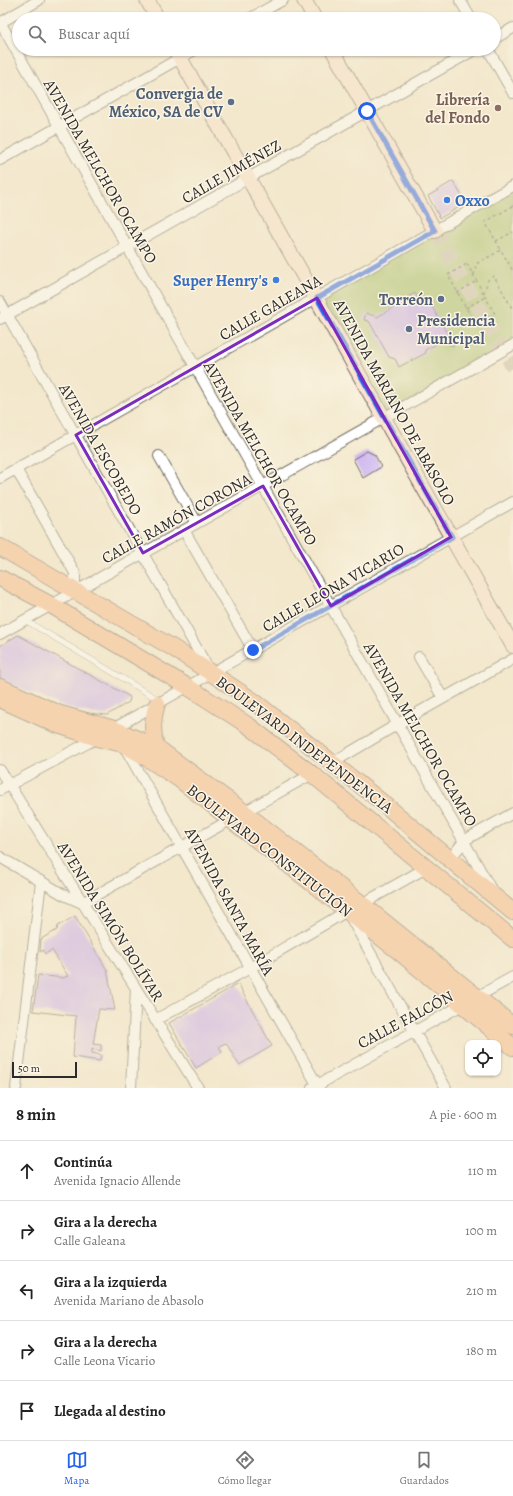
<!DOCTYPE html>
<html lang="es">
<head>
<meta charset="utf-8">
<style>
	body { margin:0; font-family:Alegreya,serif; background:#f2f2f2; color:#222 }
	.controls { position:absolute; right:12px; bottom:12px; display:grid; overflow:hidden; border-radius:8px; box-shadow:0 1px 3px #0004 }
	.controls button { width:36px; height:36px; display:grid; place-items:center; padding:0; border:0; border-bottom:1px solid #e0e0e0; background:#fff; color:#222; font:20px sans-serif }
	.scale { position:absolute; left:12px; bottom:10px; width:65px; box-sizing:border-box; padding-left:4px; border:2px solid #2b2b2b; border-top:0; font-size:11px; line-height:14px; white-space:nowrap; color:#2b2b2b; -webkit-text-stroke:3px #fcf5e5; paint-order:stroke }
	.stop { position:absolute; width:12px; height:12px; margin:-9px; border:3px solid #2563eb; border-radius:50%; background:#fff }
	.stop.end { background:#2563eb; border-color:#fff; box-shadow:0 1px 4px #0008 }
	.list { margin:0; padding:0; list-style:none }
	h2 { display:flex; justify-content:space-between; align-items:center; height:52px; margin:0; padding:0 16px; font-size:17px }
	h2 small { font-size:13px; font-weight:400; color:#767676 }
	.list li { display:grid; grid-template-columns:26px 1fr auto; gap:12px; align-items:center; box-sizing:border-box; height:60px; padding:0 16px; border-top:1px solid #e0e0e0 }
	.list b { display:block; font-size:15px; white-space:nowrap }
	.list p { margin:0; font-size:13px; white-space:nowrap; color:#767676 }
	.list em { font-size:13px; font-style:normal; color:#767676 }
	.icon { flex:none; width:22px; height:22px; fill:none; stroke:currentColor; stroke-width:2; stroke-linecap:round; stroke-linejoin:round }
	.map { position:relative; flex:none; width:513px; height:1088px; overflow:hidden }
	.search { position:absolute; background:#fff; box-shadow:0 1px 3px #0004; left:12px; right:12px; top:12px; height:44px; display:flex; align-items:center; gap:10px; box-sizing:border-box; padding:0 14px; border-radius:22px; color:#767676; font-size:15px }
	.sheet { height:352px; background:#fff }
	nav { display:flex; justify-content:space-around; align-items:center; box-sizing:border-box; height:56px; border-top:1px solid #e0e0e0; background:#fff; font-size:11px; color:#767676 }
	nav a { display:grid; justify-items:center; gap:2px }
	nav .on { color:#2563eb }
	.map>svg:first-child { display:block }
	.green { fill:#a2bf67; stroke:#667549 }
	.building { fill:#c4a9f5 }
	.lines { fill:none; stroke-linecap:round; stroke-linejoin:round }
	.secondary-tunnel { stroke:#cbc2ac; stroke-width:14; stroke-dasharray:14 7; stroke-linecap:butt }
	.lane-casing { stroke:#716d63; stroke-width:6 }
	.street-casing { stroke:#716d63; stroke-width:12 }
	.secondary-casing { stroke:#716d63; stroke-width:16 }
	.primary-casing { stroke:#716d63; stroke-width:18 }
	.path { stroke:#716d63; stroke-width:1.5; stroke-dasharray:3 3; stroke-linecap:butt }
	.lane { stroke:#fff; stroke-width:5 }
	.street { stroke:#fff; stroke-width:10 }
	.secondary { stroke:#fde4d1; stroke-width:14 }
	.primary { stroke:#fbbb8d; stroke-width:16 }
	.route { stroke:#2563eb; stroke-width:5 }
	.marked { fill:none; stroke:#7b2cbf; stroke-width:3; stroke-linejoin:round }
	.service-dot { fill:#5c6f8a; stroke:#fcf5e5; stroke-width:1.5 }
	.education-dot { fill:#8d6e63; stroke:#fcf5e5; stroke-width:1.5 }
	.shop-dot { fill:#3f7fe0; stroke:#fcf5e5; stroke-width:1.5 }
	.labels { text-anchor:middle; stroke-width:3; stroke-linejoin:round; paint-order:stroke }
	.service-label { font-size:16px; font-weight:bold; fill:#4e5e75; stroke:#fcf5e5; text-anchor:end }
	.education-label { font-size:16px; font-weight:bold; fill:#785e54; stroke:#fcf5e5; text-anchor:end }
	.street-label { font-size:16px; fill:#2b2b2b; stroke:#fcf5e5 }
	.shop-label { font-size:16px; font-weight:bold; fill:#366cbe; stroke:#fcf5e5; text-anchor:start }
</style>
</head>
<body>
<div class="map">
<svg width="513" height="1088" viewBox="0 0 513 1088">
	<rect width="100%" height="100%" fill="#fcf5e5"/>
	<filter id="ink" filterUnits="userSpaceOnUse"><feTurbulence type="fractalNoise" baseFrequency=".025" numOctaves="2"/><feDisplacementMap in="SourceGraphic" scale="8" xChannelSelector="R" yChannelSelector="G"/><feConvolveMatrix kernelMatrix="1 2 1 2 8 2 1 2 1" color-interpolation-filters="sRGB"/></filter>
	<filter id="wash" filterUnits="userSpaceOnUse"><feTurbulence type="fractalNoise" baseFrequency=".012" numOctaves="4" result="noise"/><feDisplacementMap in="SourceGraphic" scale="16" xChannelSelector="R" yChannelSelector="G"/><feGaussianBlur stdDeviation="0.9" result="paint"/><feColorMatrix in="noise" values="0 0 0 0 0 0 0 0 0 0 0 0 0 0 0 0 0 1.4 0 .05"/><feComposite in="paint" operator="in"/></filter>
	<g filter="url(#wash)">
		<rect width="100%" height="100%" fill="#f3e8cc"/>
		<path class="green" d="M513,185v160l-128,72 -68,-120z"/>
		<g id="blocks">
			<path class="building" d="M453,181l13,22 -26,15 -12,-22z
				M415,293l4,6 10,2 20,36 7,2 -2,7 -14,-4 -15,8 1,3 -27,14 -4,-8 -6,-2 -20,-36 -5,-1 2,-7 11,4 16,-9 -2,-2z
				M367,451l8,4 6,12 -18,11 -10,-19z
				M18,635l112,62 -1,5 -22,13 -18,-2 -25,-6 -64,-28v-33z
				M75,916l32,54 8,40 -16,-1 -6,35 8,1v6l-9,-2v4l9,2 -1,6 -27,-4 3,-41 -43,-5 5,-36 25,3 5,-2 -16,-26 -7,4 -2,-4 -3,2 1,-13 16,-9 1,-4z
				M238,984l34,62 -33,19 -13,-22 -7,3 3,6 -26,16 -27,-45z"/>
		</g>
	</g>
	<g filter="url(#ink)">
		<use href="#blocks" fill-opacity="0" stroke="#716d63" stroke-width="1"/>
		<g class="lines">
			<path class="secondary-tunnel" d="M435,231l78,137"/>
			<defs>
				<path id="lane" d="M25,620l134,80"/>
				<path id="street" d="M460,0l11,19
					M249,19l34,-19
					M0,22l492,869
					M0,23l39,-23
					M494,39l19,-11
					M488,49l25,44
					M0,160l196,-111
					M0,302l209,368
					M0,319l476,-270
					M159,456l38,67
					M16,469l59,104v19
					M0,478l513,-292
					M184,530l69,120
					M0,634l513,-289
					M419,657l24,41
					M124,746l195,342
					M332,763l66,-39 115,-65
					M0,770l198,318
					M0,790l97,-52 416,-236
					M244,812l68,-38
					M0,857l64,38 18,8 148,-83
					M450,859l15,-19 48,-27
					M362,904l64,-36
					M155,1020l95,-52 97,-57 99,177
					M16,1088l25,-206
					M131,1088l5,-99
					M312,1088l201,-111"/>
				<path id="secondary" d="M147,0l11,19
					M304,0l11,19
					M175,49l338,597
					M332,49l103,182"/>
				<path id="primary" d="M0,547l173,101 82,54 128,101 130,109
					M0,578l51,27 137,82 61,39 63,48 201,165
					M0,687l60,27 54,15 42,18 88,65 118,92 151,122
					M0,699l55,25 42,14 26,6 21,12 35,23 223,175 111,93
					M156,747c-4,-15 -4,-27 1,-43"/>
			</defs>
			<use href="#lane" class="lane-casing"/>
			<use href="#street" class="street-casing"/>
			<use href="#secondary" class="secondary-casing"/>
			<use href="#primary" class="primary-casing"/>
			<path class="path" d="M513,206l-28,16 28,49
				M496,241l17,-9
				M467,264l28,50 -19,12 -28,-51z
				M474,275l2,-11 25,-14
				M457,293l19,-12
				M484,293l4,-13 6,-4 19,34
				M466,308l19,-11"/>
			<use href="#lane" class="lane"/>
			<use href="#street" class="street"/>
			<use href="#secondary" class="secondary"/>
			<use href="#primary" class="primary"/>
		</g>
	</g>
	<g class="lines" filter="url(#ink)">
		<path class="route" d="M253,650l199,-113 -135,-239 118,-67 -68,-120"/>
	</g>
	<path d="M0 0H513V1088H0ZM317,298l134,239 -120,69 -68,-120 -120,67 -67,-118z" fill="#f3e8cc" fill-opacity=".55" fill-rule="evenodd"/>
	<path class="marked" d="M317,298l134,239 -120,69 -68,-120 -120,67 -67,-118z"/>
	<g class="service-dot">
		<circle cx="231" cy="102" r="4"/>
		<circle cx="441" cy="299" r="4"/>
		<circle cx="409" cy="329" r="4"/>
	</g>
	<circle class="education-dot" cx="498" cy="108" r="4"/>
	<g class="shop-dot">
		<circle cx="447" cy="200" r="4"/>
		<circle cx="276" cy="280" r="4"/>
	</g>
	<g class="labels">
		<g class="service-label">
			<text x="223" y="99">Convergia de<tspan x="223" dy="18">México, SA de CV</tspan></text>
			<text x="433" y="305">Torreón</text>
			<text x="417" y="326" text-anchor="start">Presidencia<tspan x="417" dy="18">Municipal</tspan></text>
		</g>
		<g class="education-label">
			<text x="490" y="105">Librería<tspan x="490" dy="18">del Fondo</tspan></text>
		</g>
		<g class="street-label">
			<text transform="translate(101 171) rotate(60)" y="6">AVENIDA MELCHOR OCAMPO</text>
			<text transform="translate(231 171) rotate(-30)" y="6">CALLE JIMÉNEZ</text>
			<text transform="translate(270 307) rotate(-30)" y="6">CALLE GALEANA</text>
			<text transform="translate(395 402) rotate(61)" y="6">AVENIDA MARIANO DE ABASOLO</text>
			<text transform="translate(101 449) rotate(60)" y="6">AVENIDA ESCOBEDO</text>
			<text transform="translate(261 453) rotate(60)" y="6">AVENIDA MELCHOR OCAMPO</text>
			<text transform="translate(176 518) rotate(-29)" y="6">CALLE RAMÓN CORONA</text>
			<text transform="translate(333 587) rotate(-30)" y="6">CALLE LEONA VICARIO</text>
			<text transform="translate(421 734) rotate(60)" y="6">AVENIDA MELCHOR OCAMPO</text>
			<text transform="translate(305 744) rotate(37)" y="6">BOULEVARD INDEPENDENCIA</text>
			<text transform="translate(270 850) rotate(38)" y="6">BOULEVARD CONSTITUCIÓN</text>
			<text transform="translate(230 901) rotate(61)" y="6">AVENIDA SANTA MARÍA</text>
			<text transform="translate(111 921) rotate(58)" y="6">AVENIDA SIMÓN BOLÍVAR</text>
			<text transform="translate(405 1019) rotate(-28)" y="6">CALLE FALCÓN</text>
		</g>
		<g class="shop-label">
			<text x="455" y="206">Oxxo</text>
			<text x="268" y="286" text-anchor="end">Super Henry's</text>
		</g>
	</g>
</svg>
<div class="controls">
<button><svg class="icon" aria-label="locate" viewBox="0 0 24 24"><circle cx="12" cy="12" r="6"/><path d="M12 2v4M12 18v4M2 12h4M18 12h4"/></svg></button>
</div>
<div class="scale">50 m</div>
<div class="stop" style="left:367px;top:111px"></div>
<div class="stop end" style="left:253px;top:650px"></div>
<div class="search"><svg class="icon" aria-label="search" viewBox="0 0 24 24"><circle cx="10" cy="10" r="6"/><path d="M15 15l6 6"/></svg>Buscar aquí</div>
</div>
<section class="sheet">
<h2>8 min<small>A pie · 600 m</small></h2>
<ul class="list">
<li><svg class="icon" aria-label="ahead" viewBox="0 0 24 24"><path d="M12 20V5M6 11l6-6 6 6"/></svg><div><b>Continúa</b><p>Avenida Ignacio Allende</p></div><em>110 m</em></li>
<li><svg class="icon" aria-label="right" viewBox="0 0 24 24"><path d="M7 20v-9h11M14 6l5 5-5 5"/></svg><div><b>Gira a la derecha</b><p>Calle Galeana</p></div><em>100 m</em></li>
<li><svg class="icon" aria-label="left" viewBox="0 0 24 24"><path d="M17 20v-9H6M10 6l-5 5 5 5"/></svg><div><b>Gira a la izquierda</b><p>Avenida Mariano de Abasolo</p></div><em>210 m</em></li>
<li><svg class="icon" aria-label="right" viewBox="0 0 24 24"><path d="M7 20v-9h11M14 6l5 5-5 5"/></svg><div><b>Gira a la derecha</b><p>Calle Leona Vicario</p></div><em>180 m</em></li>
<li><svg class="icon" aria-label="arrive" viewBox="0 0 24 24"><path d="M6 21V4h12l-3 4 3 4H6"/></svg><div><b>Llegada al destino</b></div></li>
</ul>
</section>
<nav>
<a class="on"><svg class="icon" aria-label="map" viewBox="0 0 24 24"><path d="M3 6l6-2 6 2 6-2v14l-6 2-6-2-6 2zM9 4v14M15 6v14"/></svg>Mapa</a>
<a><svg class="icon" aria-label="directions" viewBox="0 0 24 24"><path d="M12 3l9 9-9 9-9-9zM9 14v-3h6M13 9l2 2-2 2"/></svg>Cómo llegar</a>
<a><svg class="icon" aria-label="saved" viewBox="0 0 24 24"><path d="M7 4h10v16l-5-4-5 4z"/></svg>Guardados</a>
</nav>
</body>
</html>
